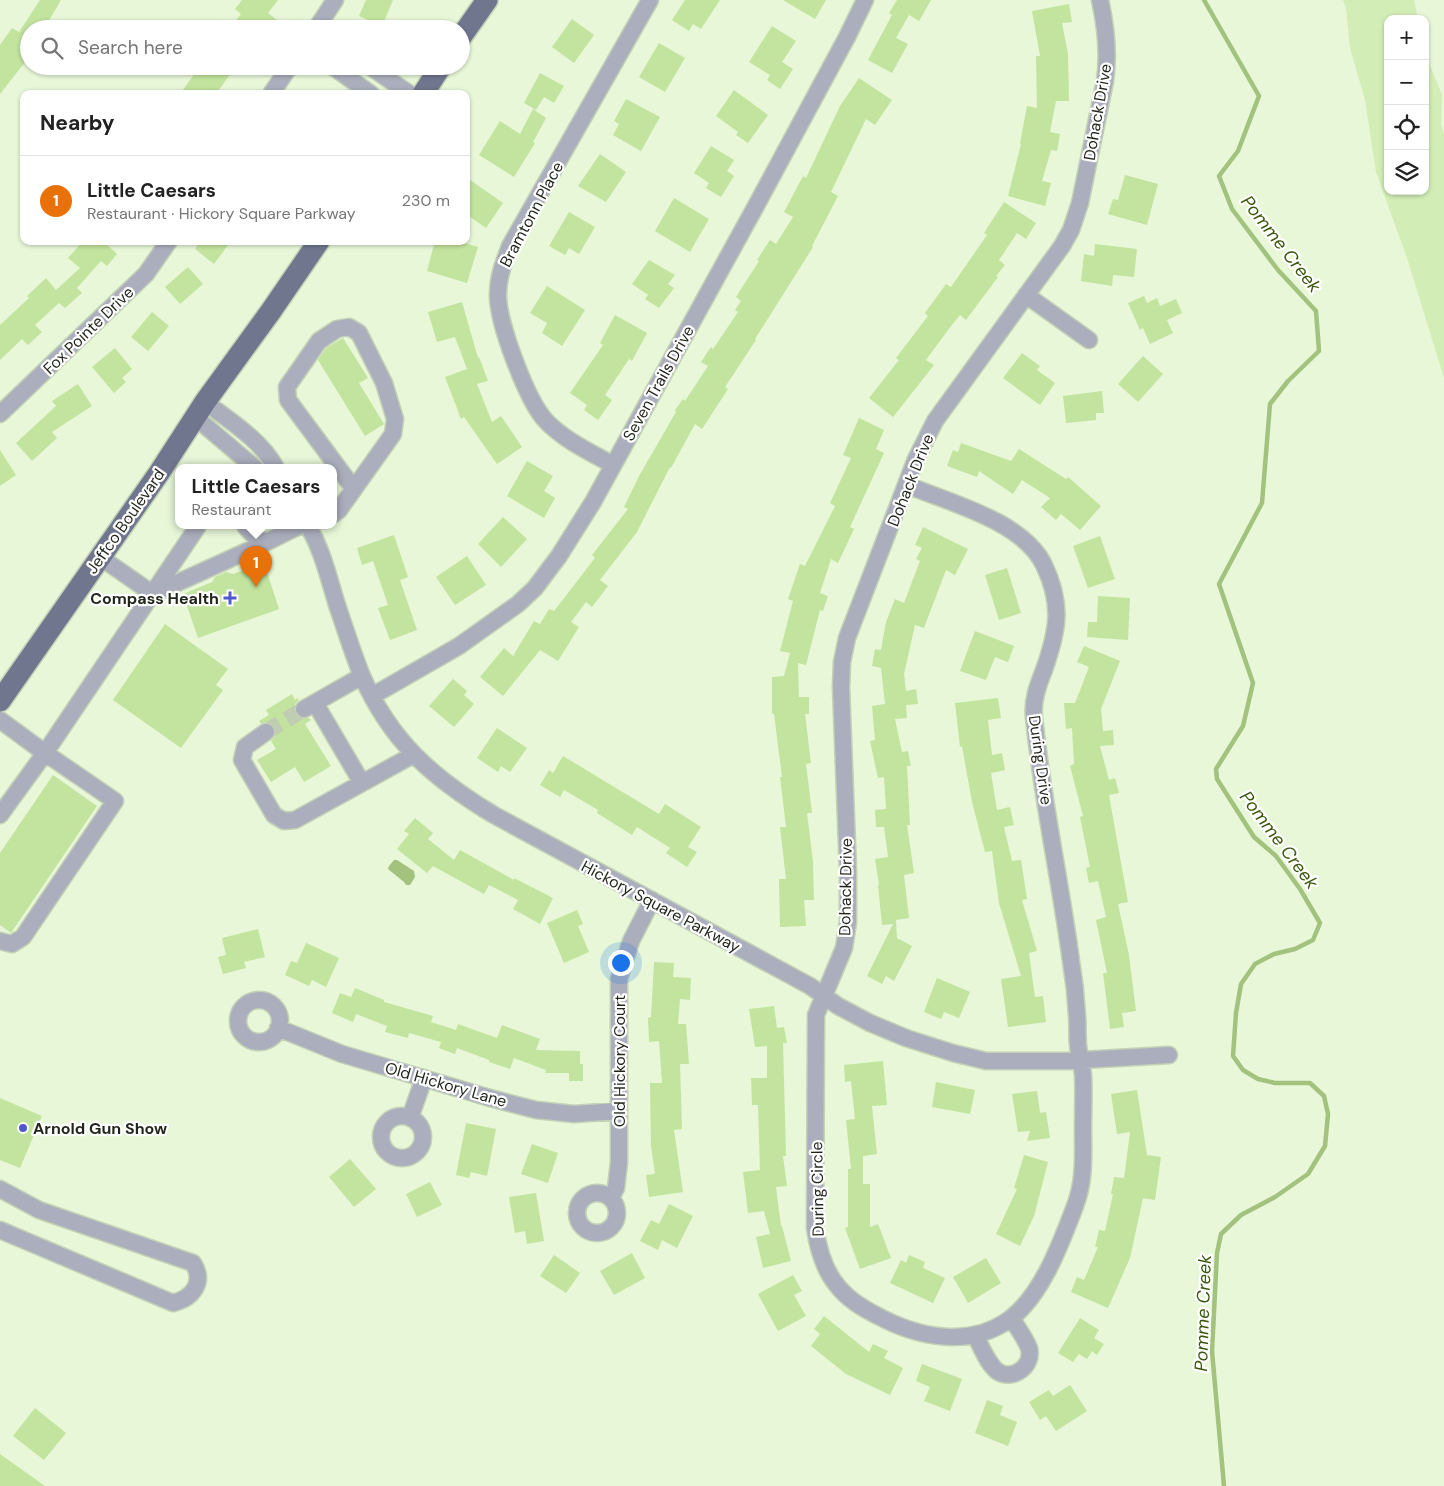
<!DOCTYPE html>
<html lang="en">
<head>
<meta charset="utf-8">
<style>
	body { margin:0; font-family:"DM Sans",sans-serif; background:#f6f6f6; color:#222 }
	.controls { position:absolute; right:15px; top:15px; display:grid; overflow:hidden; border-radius:10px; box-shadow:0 1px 4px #0004 }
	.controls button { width:45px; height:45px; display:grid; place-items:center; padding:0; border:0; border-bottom:1px solid #e0e0e0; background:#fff; color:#222; font:25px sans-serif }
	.you { position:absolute; left:620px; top:962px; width:18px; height:18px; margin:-12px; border:4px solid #fff; border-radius:50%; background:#1a73e8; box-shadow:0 0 0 8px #1a73e833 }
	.badge { display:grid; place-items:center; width:32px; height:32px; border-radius:50%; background:#0f766e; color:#fff; font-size:16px; font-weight:700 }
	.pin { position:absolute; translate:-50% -41px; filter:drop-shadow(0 1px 2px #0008) }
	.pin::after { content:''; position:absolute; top:26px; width:18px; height:15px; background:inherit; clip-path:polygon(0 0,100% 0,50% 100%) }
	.popup { position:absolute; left:175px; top:464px; width:162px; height:65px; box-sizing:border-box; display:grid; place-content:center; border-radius:10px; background:#fff; filter:drop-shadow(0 1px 4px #0005); font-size:16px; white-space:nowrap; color:#767676 }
	.popup b { font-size:19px; color:#222 }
	.popup::after { content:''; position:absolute; left:50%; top:100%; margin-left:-10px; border:10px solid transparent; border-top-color:#fff }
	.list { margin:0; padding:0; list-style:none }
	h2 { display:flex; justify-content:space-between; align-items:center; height:65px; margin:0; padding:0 20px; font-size:21px }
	h2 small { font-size:16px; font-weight:400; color:#767676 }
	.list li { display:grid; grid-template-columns:32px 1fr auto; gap:15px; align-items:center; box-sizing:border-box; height:90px; padding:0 20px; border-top:1px solid #e0e0e0 }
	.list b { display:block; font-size:19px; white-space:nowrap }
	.list p { margin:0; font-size:16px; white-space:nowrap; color:#767676 }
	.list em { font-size:16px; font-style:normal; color:#767676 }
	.icon { flex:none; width:28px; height:28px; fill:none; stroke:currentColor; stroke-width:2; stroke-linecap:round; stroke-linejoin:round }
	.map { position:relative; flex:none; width:1444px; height:1486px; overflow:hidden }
	.search { position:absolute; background:#fff; box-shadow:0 1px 4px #0004; left:20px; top:20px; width:450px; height:55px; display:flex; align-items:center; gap:12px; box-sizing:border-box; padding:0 18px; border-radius:28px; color:#767676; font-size:19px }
	.panel { position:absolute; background:#fff; box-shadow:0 1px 4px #0004; left:20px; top:90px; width:450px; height:155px; border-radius:10px }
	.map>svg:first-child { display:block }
	.green { fill:#d2edb6 }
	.water { fill:#a2c27e }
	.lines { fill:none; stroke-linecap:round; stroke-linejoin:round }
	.stream { stroke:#a2c27e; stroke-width:4.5 }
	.building { fill:#c2e49e }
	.minor-tunnel { stroke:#bfcdb2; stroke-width:16; stroke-dasharray:16 8; stroke-linecap:butt }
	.minor-casing { stroke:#c3d1b6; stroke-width:19 }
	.major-casing { stroke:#c3d1b6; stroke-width:24 }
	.minor { stroke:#abaebc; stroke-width:16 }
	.major { stroke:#71768f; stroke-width:21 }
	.poi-dot { fill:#5157cd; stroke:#fff; stroke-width:2 }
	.labels { text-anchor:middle; stroke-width:4.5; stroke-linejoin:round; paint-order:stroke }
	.street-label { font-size:16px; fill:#1f251a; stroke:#fff }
	.poi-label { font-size:16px; font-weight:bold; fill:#1f251a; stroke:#fff; text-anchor:end }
	.water-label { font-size:18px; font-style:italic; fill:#3a570d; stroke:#fff }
</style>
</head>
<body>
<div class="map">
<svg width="1444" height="1486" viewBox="0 0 1444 1486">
	<rect width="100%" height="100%" fill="#e7f7d8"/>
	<path class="green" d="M1343,0h71l4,19h-30v172h37v-138l17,42 -1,29 3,10v244l-37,-120 -31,-86 -11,-72 -15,-52 -4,-40z"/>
	<path class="water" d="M394,860h3l17,11 1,6 -5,8h-4l-2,-3 -16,-13 1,-3z"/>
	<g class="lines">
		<path class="stream" d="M1204,0l55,96 -21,55 -19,25 13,33 46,61 38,41 3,40 -31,30 -18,23 -8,99 -43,81 34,99 -10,43 -27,43 1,10 37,58 22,19 24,33 20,34 -7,17 -18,9 -21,5 -19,10 -14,20 -5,29 -3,43 10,14 15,9 17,4h35l14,13 4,18 -3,32 -17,28 -33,23 -34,18 -20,19 -4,19 -5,98 12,135"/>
	</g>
	<path class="building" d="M40,0h21l-17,29h-15v28l-29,37v-49l12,-17 7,4z
		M242,0h36l-10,13 10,8 -6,8h-43l12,-15 -6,-5z
		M366,0h27l-11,26 -23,-10z
		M685,0h35l-19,29 -8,-5 -4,7 -17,-11z
		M783,0h43l-11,19z
		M897,0h34l-12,21 -10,-6 -13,23 12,6 -16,29 -24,-13 24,-45 -3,-2z
		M1069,4l3,18 -10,1 6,31 1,47h-13l-6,31 10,2 -3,17 -6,-1 -9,31 9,2 -6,23 -37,-10 13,-52 -1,-1 7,-37 10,2 -1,-52h4l-8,-45z
		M572,19l22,16 -20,28 -22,-16z
		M772,26l24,15 -14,21 11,7 -13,20 -13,-9 3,-5 -21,-13z
		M659,43l26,15 -20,34 -26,-15z
		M200,66h36l-20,28h-36z
		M540,73l24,13 -10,17 -10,-6 -8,13 -12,-7z
		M859,78l33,22 -17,25 -9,-6 -35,73 7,4 -26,50 1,1 -58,92 1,1 -31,47 3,2 -26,40 -7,-5 -24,44 -1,-1 -33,65 -37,48 8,6 -16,21 -6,-5 -15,20 8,5 -21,34 -18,-11 -37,46 -23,-19 24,-29 9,8 21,-35 6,3 9,-15 5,2 41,-53 -3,-3 36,-46 -4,-2 15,-31 37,-64 -1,-2 8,-11 2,2 23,-35 -7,-4 10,-15 2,2 25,-37 -3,-2 6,-9 -5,-4 23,-36 -2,-1 13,-20 6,4 17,-27 -9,-5 19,-36 3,2 34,-72z
		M734,90l34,25 -20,28 -12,-8 2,-3 -22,-16z
		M626,99l34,18 -19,34 -28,-16 6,-11 -5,-3z
		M533,109l13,9 -13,24 2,1 -21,34 -35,-22 21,-34 20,13z
		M711,146l23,14 -7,11 7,5 -13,21 -15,-9 3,-5 -15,-10z
		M600,154l26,18 -20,30 -28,-16z
		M1125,175l33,9 -11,41 -39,-11 5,-15 5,1z
		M466,177l37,26 -17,25 -20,-14z
		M674,198l35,21 -19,33 -35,-21z
		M1004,202l32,21 -10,16 -9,-6 -18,27 6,5 -9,11 2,1 -32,43 -6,-5 -12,15 -22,30 8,5 -41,52 -24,-19 30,-38 -3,-2 32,-42 -3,-3 21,-29 5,3 36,-52 -3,-2z
		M569,212l26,15 -16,27 -10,-6 -4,7 -16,-9z
		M83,241h20l14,13 -10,12 -6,-5 -24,27 5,5 -17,15 -6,-5 -24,22 7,7 -14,13 -6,-6 -22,21v-35l29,-27 -2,-2 19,-18 10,12 24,-22 -12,-10z
		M201,241h30l-17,23 -19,-15z
		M435,241h23l20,6 -11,36 -40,-12z
		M1095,244l42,5 -3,28 -21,-2 -1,11 -31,-5 3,-27 10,2z
		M649,260l26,15 -7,9 6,4 -15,20 -14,-9 3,-4 -16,-11z
		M188,267l15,17 -23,20 -15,-17z
		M547,286l38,24 -23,36 -20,-13 5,-10 -17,-10z
		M1144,296l3,7 10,-5 3,8 16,-7 6,14 -15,7 6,13 -23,11 -7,-16 -3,2 -12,-27z
		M462,302l16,56 1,-1 9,24 -11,3 15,38 9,-6 21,31 -25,17 -33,-47 -3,2 -16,-42 22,-8 -12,-32 -18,5 -9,-30z
		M152,312l17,14 -21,25 -17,-14z
		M615,315l32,18 -15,28 -3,-2 -24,36 7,5 -14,20 -14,-10 3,-5 -17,-12 33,-48 -3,-2z
		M343,338l25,40 -9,5 25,41 -19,12 -47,-76 8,-12z
		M115,348l17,21 -10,9 4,4 -12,11 -22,-26z
		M1022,353l18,13 -3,4 18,13 -15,22 -37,-27z
		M1143,356l20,18 -25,28 -20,-18z
		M78,384l14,22 -40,26 5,6 -25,23 -16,-18 40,-37 -4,-5z
		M1102,391l2,22h-8v7l-30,3 -3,-27z
		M859,418l25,12 -8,19 8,4 -34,74 4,2 -16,34 -7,-4 -11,34 8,3 -5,15 -3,-1 -14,55 -8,-2 1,34h10v17h-4l6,49 -5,1 6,49h-5l6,49 1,38h-10l2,26 -26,1 -1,-48h7l-6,-52h6l-6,-50h2l-8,-63h-2v-37l12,-1 6,-23 -10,-2 13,-50 -5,-2 12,-35 5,2 30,-60 -5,-3 21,-45 -8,-3z
		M961,443l50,18 8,-12 47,30 2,-2 33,29 -21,24 -19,-16 -5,6 -15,-13 9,-9 -28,-18 -9,14 -34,-23 -2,6 -30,-11 6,-16 5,2z
		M0,450l16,25 -16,11z
		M527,461l26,15 -9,15 11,7 -11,20 -37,-22z
		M503,517l24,22 -26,28 -23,-23z
		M923,527l45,22 -13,26 -9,-5 -22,58 -9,-3 -11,49 2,17 10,-2 2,15 -12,1 1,13 -12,1 7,33 6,-1 3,15h-4l3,59h-3l7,48 -10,2 5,43 -13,2 1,18 15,8 -18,35 -8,-5 -4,8 -15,-8 26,-52 -11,1 -4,-40h1l-4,-26 13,-2 -4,-30h-8l-1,-17 11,-1 -2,-32 -6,1 -8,-37 5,-1 -3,-34 13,-2 -4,-36 -9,-2 3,-17 6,1 5,-28 9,-23 9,4 16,-42 -4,-2 6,-11 -7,-3z
		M394,535l14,42 -8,3 17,50 -27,10 -12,-32 10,-3 -15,-44 -11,4 -5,-17z
		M1100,536l15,43 -27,9 -15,-42z
		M467,556l19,29 -31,20 -19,-28z
		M264,563l15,46 -81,29 -15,-44 29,-12 3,-5 11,-5 7,2z
		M1007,568l14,45 -22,7 -14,-45z
		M1098,596l32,2 -2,42 -41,-3 1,-15h9z
		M165,624l63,45 -12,16 7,5 -42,58 -68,-48z
		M975,631l39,15 -6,16 -13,-5 -9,23 -26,-9z
		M1084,646l36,15 -19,48 2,22 10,-1 1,15 -14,1 9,34 6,-2 4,15 -10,2 19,107 -10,2 11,51 7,56 -14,2 2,14 -14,2 -7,-56h4l-11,-53 10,-3 -8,-36 -9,2 -3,-15 4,-1 -10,-50 3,-1 -13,-50 4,-2 -2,-36 -6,1 -2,-26h11l14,-36 -12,-5z
		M453,679l14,12 -3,4 10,9 -20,23 -25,-21z
		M292,694l3,6 2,-2 2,2 -4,4v9l4,5h10l2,2 -6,4 26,42 -27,16 -9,-15 -24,15 -14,-22 19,-11 -5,-8 4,-5 1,-5 -5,-8 -5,-1 -5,2 -2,-3 10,-6 -3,-5z
		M998,698l3,20 -13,2 4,35 10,-2 3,17 -14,3 6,37 13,-3 4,18 -10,2 8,34 9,-1 6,39 -5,1 15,51 -8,2 6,44 8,-1 3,26 -38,5 -7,-48 20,-3 -22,-73 -7,-52 -7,1 -13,-50 -10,-56 -2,1 -5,-44z
		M497,728l30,20 -17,24 -9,-6 -3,6 -21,-14z
		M563,756l96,58 6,-10 36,23 -13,20 9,5 -10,15 -21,-14 4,-5 -33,-21 -5,8 -35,-22 1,-3 -34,-20 -4,7 -20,-12 9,-15 4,3z
		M53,775l44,31 -86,127 -11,-8v-72z
		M415,818l18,15 -5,6 26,21 6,-10 54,30v-2l39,20 -13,26 -27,-15 5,-9 -29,-15 -5,9 -51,-28 -6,7 -30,-24 12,-15 -5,-3z
		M577,910l6,14 -5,2 11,26 -25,11 -17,-40z
		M258,929l7,28 -21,5 2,6 -23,6 -5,-17 8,-2 -4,-17z
		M306,943l33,15 -13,29 -14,-7 -3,6 -24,-11 6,-14 6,2z
		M654,962l20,1 -1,14 18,1 -1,22 -10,-1 -2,25h8l3,40h-9l2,65 -8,1 9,62 -34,5 -3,-22 9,-1 -4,-28 -1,-63h12l-3,-42 -10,1 -1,-24 3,-1z
		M937,978l33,14 -11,26 -15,-6 -3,7 -17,-7z
		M355,988l29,12v2l49,14 -2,6 25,8 2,-6 39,14 5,-13 38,14 -4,11 44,1v13h3v17h-14v-8h-24l1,-3 -32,-12 -4,11 -21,-7v-2l-32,-12 -2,6 -16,-6 2,-6 -32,-9 -1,5 -23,-6 2,-6 -31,-12 -3,8 -21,-9 8,-20 11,4z
		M774,1006l3,22 7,-1 3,16h-4l3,113h-3l4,30 -11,1 5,39h1l9,35 -28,7 -7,-31 14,-3 -6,-23 -16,2 -5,-41 17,-2 -2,-65h-6l-1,-27h16v-32l-12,1 -6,-38z
		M883,1061l4,44 -15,1 5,48 -14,2v28h7v43l8,-3 13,34 -31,11 -15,-41 3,-1v-58h3l-5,-49 9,-1 -4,-38 -6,1 -1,-17z
		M936,1082l39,8 -5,24 -38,-7z
		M1137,1090l10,65 14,2 -6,43 -12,-2 -13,60 -22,50 -37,-16 6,-15 7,3 14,-33h-3l4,-17 6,1 8,-37h-2l3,-17 10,1 6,-46 -13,2 -6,-40z
		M1037,1091l3,22 6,-1 4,26 -23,3 3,-10 -12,1 -6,-38z
		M0,1098l42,18 -22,52 -20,-8z
		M466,1123l30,6 -9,47 -16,-4 -2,6 -13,-3z
		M532,1144l26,9 -10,30 -27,-9z
		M1024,1155l24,7 -14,54 -14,30 -24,-12 21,-45 -3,-1z
		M350,1159l26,30 -22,18 -25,-30z
		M430,1182l12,23 -25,12 -11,-23z
		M536,1193l8,48 -17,3 -2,-13 -10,2 -6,-36z
		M669,1204l24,12 -16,32 -15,-8 -4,10 -18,-9 11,-21 8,4z
		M632,1253l13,25 -31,17 -14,-24z
		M554,1255l26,18 -14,20 -26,-17z
		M909,1255l16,7 -2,6 22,10 -12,25 -43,-20 11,-23 5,3z
		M986,1258l15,25 -33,20 -15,-26z
		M793,1275l9,16 -8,4 12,21 -28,15 -20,-37z
		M824,1316l45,36 4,-8 15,7 -4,7 19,10 -13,27 -44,-21 -35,-28 9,-12 -6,-5z
		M1080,1318l19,12 -5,8 10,6 -7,11 -5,-4 -5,8 -8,-5 -6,8 -15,-9z
		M922,1364l40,15 -12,32 -26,-10 6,-14 -14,-6z
		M1070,1385l17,26 -31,20 -10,-15 -6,4 -11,-18 20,-12 4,6z
		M987,1400l16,6 -3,9 17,7 -9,24 -33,-13z
		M35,1408l31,25 -22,27 -31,-24z
		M0,1454l45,32h-45z"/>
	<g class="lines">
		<path class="minor-tunnel" d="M266,732l38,-23"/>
		<defs>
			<path id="minor" d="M316,29l19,-29
				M332,66l39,28
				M369,66l41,28
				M271,94l19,-28
				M1026,295l63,45
				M205,402c25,19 56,38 71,66
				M0,414l146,-140 23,-33
				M195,417l60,51
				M613,465c-23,-13 -49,-25 -67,-44 -19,-20 -49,-100 -48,-127 0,-17 6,-32 12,-48l140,-246
				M907,485c43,18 116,36 137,80 19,40 14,65 0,105 -6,15 -12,31 -10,47 8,82 26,162 37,244 3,18 5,36 6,54 1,10 0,20 1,30 1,10 4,20 5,30 1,17 0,36 0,54 0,27 2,51 -8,77 -14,37 -33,89 -65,113 -40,29 -91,19 -132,-3 -16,-8 -31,-17 -42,-32 -13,-16 -18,-36 -21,-56l1,-213 28,-67 4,-26v-50l-7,-185 1,-25 5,-24 69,-179 19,-38 127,-175 9,-16 9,-27 25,-122c4,-28 1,-54 -5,-81
				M334,514l5,-4 54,-76 2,-15 -11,-36 -25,-50 -10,-6 -12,2 -18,12 -32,46 1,13 66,89
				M245,526c7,8 13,16 24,15l30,-15
				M308,526c15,25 21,54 30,82 8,23 15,46 24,68 29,66 72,103 132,139l316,171 28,20 32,17 36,15 47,15 33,8h79l104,-6
				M100,557l53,37 116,-53
				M372,696l87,-50 59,-42 17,-16 24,-32 34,-54 164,-298 90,-167 18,-37
				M315,703l47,80
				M304,709l58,-33
				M0,720l45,33 70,48 -92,136 -11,7 -12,-3
				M266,732l-21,15 -3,13 32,55 10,6 11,-1 118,-65
				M0,815l45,-62 153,-227
				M238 1021a21 21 0 1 1 42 0a21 21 0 1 1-42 0Z
				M278,1028l64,26 148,44 46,12 38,4 44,-3
				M381 1137a21 21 0 1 1 42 0a21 21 0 1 1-42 0Z
				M410,1118l14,-40
				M0,1189l39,21 154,53c12,19 0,35 -20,40l-173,-73
				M577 1213a20 20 0 1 1 40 0a20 20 0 1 1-40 0Z
				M611,1198l5,-10 3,-26v-183l12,-38 21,-41
				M975,1335c6,11 12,28 22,36 15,11 37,-5 32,-23 -4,-10 -12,-21 -18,-30"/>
			<path id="major" d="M461,37l26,-37
				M423,94l18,-28
				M0,701l159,-228 46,-71 66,-91 48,-70"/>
		</defs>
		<use href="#minor" class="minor-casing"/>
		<use href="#major" class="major-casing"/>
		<use href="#minor" class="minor"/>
		<use href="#major" class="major"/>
	</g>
	<g class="poi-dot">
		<path d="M227.5 590.5h5v5h5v5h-5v5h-5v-5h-5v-5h5z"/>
		<circle cx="23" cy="1128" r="5"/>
	</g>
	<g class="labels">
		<g class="street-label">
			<text transform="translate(1097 112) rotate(-80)" y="6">Dohack Drive</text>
			<text transform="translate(531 214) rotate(-62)" y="6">Bramtonn Place</text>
			<text transform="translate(88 330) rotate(-44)" y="6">Fox Pointe Drive</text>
			<text transform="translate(658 383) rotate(-61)" y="6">Seven Trails Drive</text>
			<text transform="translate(910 480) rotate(-68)" y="6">Dohack Drive</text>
			<text transform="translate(125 521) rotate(-55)" y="6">Jeffco Boulevard</text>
			<text transform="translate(1041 760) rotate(82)" y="6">During Drive</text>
			<text transform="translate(845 887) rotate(-89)" y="6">Dohack Drive</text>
			<text transform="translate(661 906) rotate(28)" y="6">Hickory Square Parkway</text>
			<text transform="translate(619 1061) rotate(-90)" y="6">Old Hickory Court</text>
			<text transform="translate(446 1084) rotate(16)" y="6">Old Hickory Lane</text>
			<text transform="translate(817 1189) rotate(-91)" y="6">During Circle</text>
		</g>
		<g class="poi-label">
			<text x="219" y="604">Compass Health</text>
			<text x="33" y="1134" text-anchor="start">Arnold Gun Show</text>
		</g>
		<g class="water-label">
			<text transform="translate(1281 244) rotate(52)" y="6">Pomme Creek</text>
			<text transform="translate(1279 840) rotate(53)" y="6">Pomme Creek</text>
			<text transform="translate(1203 1313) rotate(-88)" y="6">Pomme Creek</text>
		</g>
	</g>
</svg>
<div class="controls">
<button>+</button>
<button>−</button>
<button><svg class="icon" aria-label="locate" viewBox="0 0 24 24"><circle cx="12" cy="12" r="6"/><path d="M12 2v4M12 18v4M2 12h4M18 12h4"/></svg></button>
<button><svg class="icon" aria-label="layers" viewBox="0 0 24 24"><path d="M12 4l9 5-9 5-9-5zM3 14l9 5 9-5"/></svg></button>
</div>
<div class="you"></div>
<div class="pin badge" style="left:256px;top:587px;background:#e8710a">1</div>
<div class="popup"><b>Little Caesars</b>Restaurant</div>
<div class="search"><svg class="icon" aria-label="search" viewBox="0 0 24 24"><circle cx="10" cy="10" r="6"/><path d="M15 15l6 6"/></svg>Search here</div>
<section class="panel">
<h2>Nearby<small></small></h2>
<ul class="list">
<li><span class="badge" style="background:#e8710a">1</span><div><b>Little Caesars</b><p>Restaurant · Hickory Square Parkway</p></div><em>230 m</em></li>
</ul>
</section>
</div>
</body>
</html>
